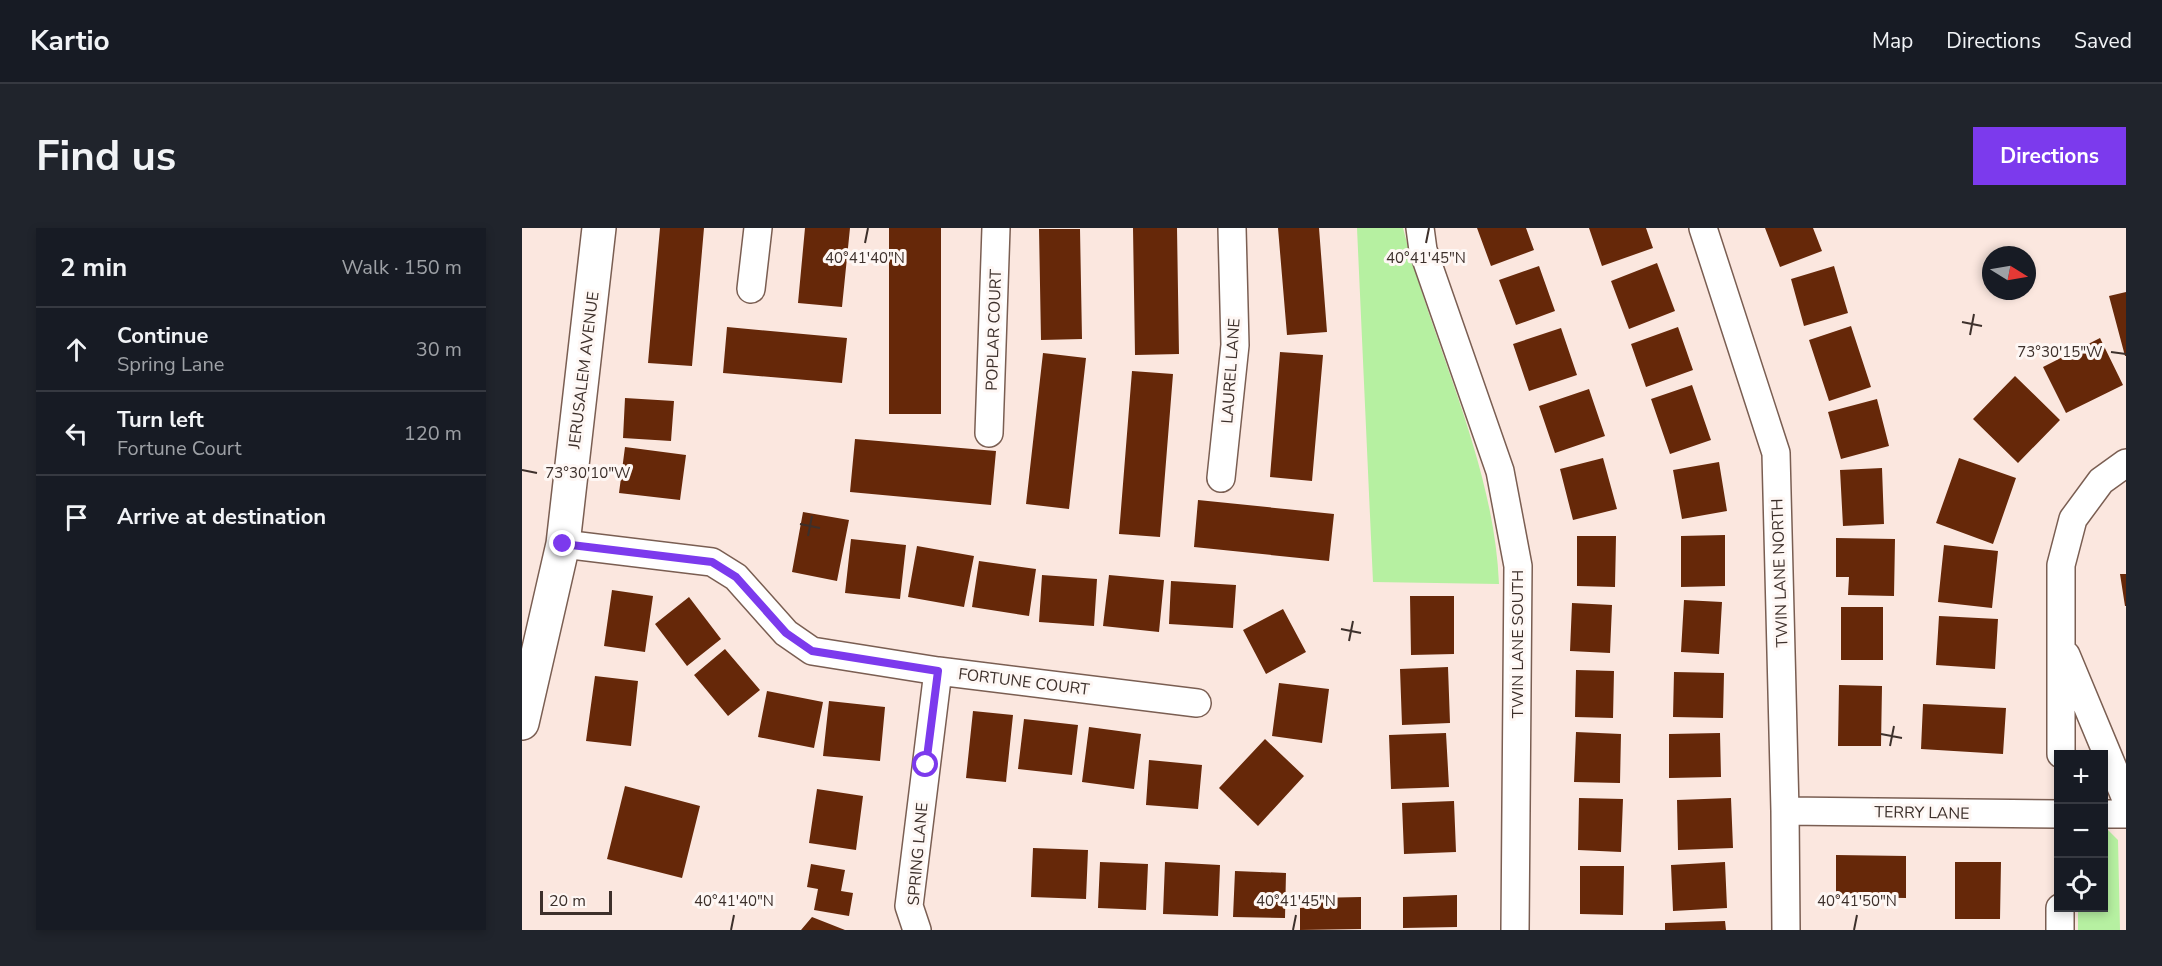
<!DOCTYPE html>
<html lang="en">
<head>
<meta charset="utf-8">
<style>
	body { margin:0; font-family:"Nunito Sans",sans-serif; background:#20242c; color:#f1f3f6 }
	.controls { position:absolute; right:18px; bottom:18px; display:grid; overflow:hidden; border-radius:0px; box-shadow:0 3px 9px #0003 }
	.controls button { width:54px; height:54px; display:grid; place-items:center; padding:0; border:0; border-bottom:2px solid #363941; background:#171b24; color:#f1f3f6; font:30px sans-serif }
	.compass { position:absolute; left:1460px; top:18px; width:54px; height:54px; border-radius:50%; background:#171b24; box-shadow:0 3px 9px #0003; rotate:101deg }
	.scale { position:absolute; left:18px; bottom:15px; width:72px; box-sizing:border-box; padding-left:6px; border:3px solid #3d302b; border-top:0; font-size:16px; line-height:21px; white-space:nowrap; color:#3d302b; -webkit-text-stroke:4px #fef7f4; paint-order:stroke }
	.stop { position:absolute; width:18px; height:18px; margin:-14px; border:4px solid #7c3aed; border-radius:50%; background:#fff }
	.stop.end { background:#7c3aed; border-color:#fff; box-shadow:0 2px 6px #0008 }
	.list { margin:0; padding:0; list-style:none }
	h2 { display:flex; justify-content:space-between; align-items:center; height:78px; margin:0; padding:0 24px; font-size:26px }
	h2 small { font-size:20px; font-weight:400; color:#9ea1a6 }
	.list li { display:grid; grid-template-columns:39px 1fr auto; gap:18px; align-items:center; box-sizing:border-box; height:84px; padding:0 24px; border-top:2px solid #363941 }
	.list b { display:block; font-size:22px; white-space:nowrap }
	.list p { margin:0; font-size:20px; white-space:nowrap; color:#9ea1a6 }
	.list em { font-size:20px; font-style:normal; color:#9ea1a6 }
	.icon { flex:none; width:33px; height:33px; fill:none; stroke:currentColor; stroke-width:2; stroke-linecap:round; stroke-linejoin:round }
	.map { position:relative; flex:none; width:1604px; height:702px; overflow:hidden; border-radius:0px }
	header { display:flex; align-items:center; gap:36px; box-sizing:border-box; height:84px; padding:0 30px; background:#171b24; border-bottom:2px solid #363941 }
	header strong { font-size:28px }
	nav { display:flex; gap:33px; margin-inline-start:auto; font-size:21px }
	.intro { display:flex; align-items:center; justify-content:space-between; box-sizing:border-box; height:144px; padding:0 36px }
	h1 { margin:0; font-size:42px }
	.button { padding:15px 27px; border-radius:0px; background:#7c3aed; color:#fff; font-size:21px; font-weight:700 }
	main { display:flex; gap:36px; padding:0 36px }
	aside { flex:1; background:#171b24; border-radius:0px; box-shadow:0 3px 9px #0003 }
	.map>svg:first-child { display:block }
	.green { fill:#b6f0a1 }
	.building { fill:#662809 }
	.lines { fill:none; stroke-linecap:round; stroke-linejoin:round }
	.street-casing { stroke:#7a5e52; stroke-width:30 }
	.primary-casing { stroke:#7a5e52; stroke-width:36 }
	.street { stroke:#fff; stroke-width:27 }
	.primary { stroke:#fff; stroke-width:33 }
	.route { stroke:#7c3aed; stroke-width:8 }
	.ticks { fill:none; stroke:#3d302b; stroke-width:2 }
	.labels { text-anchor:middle; stroke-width:6; stroke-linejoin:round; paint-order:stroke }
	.street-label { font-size:16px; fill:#3d302b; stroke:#fef7f4 }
	.ticks-label { font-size:15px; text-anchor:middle; fill:#3d302b; stroke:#fef7f4; stroke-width:6; stroke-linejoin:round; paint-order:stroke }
</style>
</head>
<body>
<header>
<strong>Kartio</strong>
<nav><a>Map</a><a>Directions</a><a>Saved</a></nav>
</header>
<div class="intro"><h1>Find us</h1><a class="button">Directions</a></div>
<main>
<aside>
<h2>2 min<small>Walk · 150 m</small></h2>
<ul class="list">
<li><svg class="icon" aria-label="ahead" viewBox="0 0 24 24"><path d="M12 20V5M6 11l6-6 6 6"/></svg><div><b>Continue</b><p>Spring Lane</p></div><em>30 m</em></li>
<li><svg class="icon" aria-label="left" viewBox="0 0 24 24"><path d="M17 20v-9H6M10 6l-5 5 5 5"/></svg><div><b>Turn left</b><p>Fortune Court</p></div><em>120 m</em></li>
<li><svg class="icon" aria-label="arrive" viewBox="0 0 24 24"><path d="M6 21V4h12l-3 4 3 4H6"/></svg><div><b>Arrive at destination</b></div></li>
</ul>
</aside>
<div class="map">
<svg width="1604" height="702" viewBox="0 0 1604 702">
	<rect width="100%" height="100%" fill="#fbe7df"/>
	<path class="green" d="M835,0h46c30,118 91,234 96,356l-126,-2z
		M1583,599l13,13 2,90h-42v-22h26z"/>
	<path class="building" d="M138,0h44l-12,138 -44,-3z
		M283,0h45l-8,79 -44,-4z
		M367,0h52v186h-52z
		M611,0h44l2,126 -44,1z
		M756,0h41l8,104 -40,3z
		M955,0h49l8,22 -43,16z
		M1067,0h57l7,20 -51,18z
		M1243,0h48l9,23 -42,16z
		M517,1h41l2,110 -41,1z
		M1135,35l18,48 -46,18 -18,-48z
		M1017,38l16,45 -39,14 -17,-45z
		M1312,38l14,47 -44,13 -13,-47z
		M1604,64v64h-1l-16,-60z
		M1329,98l20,61 -42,14 -20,-61z
		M205,99l120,11 -5,45 -119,-10z
		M1156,99l15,43 -47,17 -15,-43z
		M1039,100l16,47 -48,16 -16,-47z
		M1578,110l23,47 -57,28 -23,-46z
		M758,124l43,3 -11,126 -42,-4z
		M521,125l43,5 -17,151 -43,-5z
		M610,143l41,3 -13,163 -41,-3z
		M1493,148l45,44 -42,43 -45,-44z
		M1170,157l19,55 -41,14 -19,-55z
		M1067,161l16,47 -50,17 -16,-47z
		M103,170l49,3 -3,40 -48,-3z
		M1355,171l12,47 -48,13 -13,-47z
		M333,211l141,12 -5,54 -141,-13z
		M103,219l61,8 -6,45 -61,-7z
		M1081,230l14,51 -44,11 -13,-51z
		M1437,230l57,20 -23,66 -57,-21z
		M1197,234l8,49 -45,8 -9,-49z
		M1360,240l2,56 -41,2 -3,-56z
		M676,272l136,14 -5,47 -135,-14z
		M281,284l46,8 -12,61 -45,-9z
		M1203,307v51l-44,1v-51z
		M1055,308h39l-1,51 -38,-1z
		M1314,310l59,1 -1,57 -46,-1 1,-18h-13z
		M329,311l55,6 -6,54 -55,-6z
		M1422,317l54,6 -6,57 -54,-6z
		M395,318l57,10 -10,51 -56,-10z
		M457,333l57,8 -7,47 -57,-9z
		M1598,346h6v32h-1z
		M520,347l55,4 -3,47 -55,-4z
		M587,347l55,5 -5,52 -56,-6z
		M649,353l65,4 -3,43 -64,-4z
		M90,362l41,6 -8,56 -41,-6z
		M888,368h44v58l-43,1z
		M167,369l32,42 -34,27 -32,-42z
		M1162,372l38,2 -3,52 -38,-2z
		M1050,375l40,2 -2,48 -40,-2z
		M1319,379h42v53h-42z
		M761,381l23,43 -40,22 -23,-44z
		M1417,388l59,3 -3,50 -59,-4z
		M203,421l35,41 -32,26 -34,-41z
		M926,439l2,56 -48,2 -2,-56z
		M1054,442l38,1 -1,47 -38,-1z
		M1152,444l50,1 -1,45 -50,-1z
		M73,448l43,5 -7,65 -45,-5z
		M757,455l50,6 -7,54 -50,-7z
		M1317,457l43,1 -1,60h-43z
		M245,463l56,11 -9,46 -56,-11z
		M307,473l56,6 -5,54 -57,-5z
		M1401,476l83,4 -3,46 -82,-5z
		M451,483l40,4 -7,67 -40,-4z
		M502,491l54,6 -6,50 -54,-6z
		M567,499l52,7 -7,55 -52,-7z
		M1054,504l45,2 -1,49 -46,-1z
		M924,505l3,54 -58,2 -2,-54z
		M1198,505l1,44 -52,1v-44z
		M743,511l39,37 -46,50 -39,-38z
		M627,532l53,5 -4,44 -52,-4z
		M103,558l75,20 -18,72 -75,-19z
		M295,561l46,7 -7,54 -47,-7z
		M1057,570l44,1 -2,53 -43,-2z
		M1209,570l2,50 -55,2 -1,-50z
		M932,573l2,51 -52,2 -2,-51z
		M511,620l55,2 -2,49 -55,-2z
		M1314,627l70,1v42l-70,-1z
		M578,634l48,2 -2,46 -48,-2z
		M643,634l55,3 -2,51 -55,-2z
		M1203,634l2,46 -54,3 -2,-46z
		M1433,634h46l-1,57h-45z
		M289,636l34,6 -4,21 12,2 -4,23 -35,-6 4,-21 -11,-2z
		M1058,638h44l-1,49 -43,-1z
		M713,643l51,2 -1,45 -52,-1z
		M935,667v32l-54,1v-31z
		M839,669v32l-61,1v-22l14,-1v-9z
		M290,689l33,13h-44z
		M1203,693l1,9h-61v-7z"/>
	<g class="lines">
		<defs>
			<path id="street" d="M898,0l3,22 77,221 18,95 -3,364
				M1181,0l73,225 9,358 1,119
				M229,61l7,-61
				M467,205l7,-205
				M699,250l14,-133 -3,-117
				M41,316l149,18 24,15 50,56 26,18 126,20 259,32
				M1544,427l60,144
				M1539,526v-189l12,-46 28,-38 25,-18
				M1263,583l273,3
				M1582,586h22
				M1538,680v22
				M395,702l-8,-24 29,-235"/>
			<path id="primary" d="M0,495l41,-179 36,-316"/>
		</defs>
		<use href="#street" class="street-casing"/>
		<use href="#primary" class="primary-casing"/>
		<use href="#street" class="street"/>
		<use href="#primary" class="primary"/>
	</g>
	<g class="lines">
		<path class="route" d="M41,316l149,18 24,15 50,56 26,18 126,20 -12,94"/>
	</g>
	<path class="ticks" d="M343,15l3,-15M904,15l3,-15M1440,94l20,4M1448,107l4,-21M1589,124l15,2M0,242l15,3M278,296l20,4M286,308l4,-20M819,401l20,4M827,413l4,-20M1359,506l21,4M1368,518l4,-20M209,702l3,-15M771,702l3,-15M1332,702l3,-15"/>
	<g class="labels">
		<g class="street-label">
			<text transform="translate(471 102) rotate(-88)" y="6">POPLAR COURT</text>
			<text transform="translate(61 142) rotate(-83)" y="6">JERUSALEM AVENUE</text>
			<text transform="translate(708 143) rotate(-86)" y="6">LAUREL LANE</text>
			<text transform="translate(1257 345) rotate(-92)" y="6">TWIN LANE NORTH</text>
			<text transform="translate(995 416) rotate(-90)" y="6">TWIN LANE SOUTH</text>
			<text transform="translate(502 453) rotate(7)" y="6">FORTUNE COURT</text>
			<text transform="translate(1400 584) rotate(1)" y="6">TERRY LANE</text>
			<text transform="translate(395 626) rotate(-85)" y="6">SPRING LANE</text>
		</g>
	</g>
	<g class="ticks-label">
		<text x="343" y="35">40°41'40"N</text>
		<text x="904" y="35">40°41'45"N</text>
		<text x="1538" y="129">73°30'15"W</text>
		<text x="66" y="250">73°30'10"W</text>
		<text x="212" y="678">40°41'40"N</text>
		<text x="774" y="678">40°41'45"N</text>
		<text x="1335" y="678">40°41'50"N</text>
	</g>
</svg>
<div class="controls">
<button>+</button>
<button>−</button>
<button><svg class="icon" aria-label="locate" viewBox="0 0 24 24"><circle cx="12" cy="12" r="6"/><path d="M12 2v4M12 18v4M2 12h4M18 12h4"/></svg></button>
</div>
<svg class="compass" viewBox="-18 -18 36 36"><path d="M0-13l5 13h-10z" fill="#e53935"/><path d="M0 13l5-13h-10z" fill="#9ea1a6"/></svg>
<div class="scale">20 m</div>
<div class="stop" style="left:404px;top:537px"></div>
<div class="stop end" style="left:41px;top:316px"></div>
</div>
</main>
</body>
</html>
